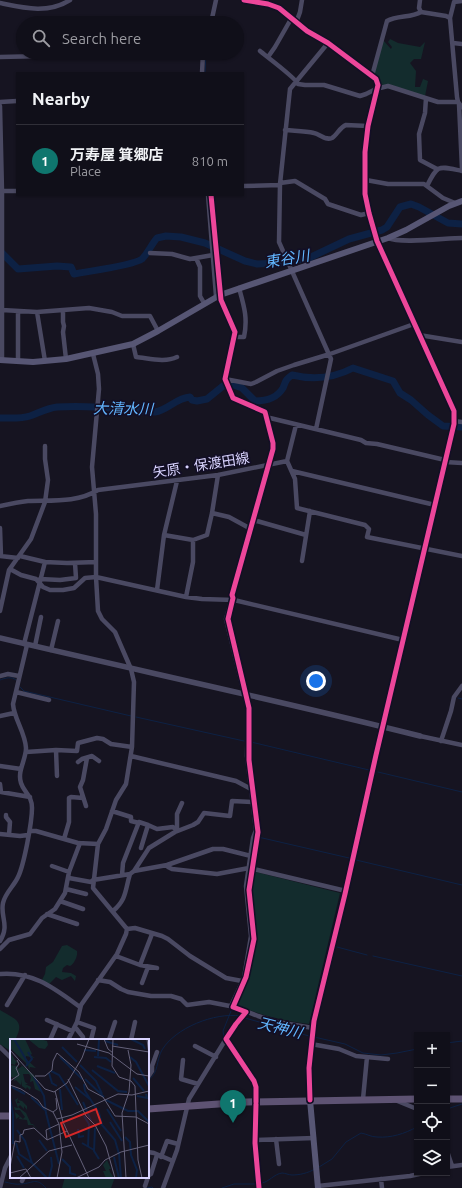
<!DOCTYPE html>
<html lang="en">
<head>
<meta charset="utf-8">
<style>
	body { margin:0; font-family:Ubuntu,"Noto Sans JP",sans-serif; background:#191822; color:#f1f3f6 }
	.controls { position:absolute; right:12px; bottom:12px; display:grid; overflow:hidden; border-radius:0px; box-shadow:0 1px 3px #0004 }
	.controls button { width:36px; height:36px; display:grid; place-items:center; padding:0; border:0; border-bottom:1px solid #302f38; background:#100f19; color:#f1f3f6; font:20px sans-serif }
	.you { position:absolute; left:316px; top:681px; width:14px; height:14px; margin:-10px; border:3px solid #fff; border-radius:50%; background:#1a73e8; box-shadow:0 0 0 6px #1a73e833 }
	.badge { display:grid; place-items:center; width:26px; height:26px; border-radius:50%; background:#0f766e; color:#fff; font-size:13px; font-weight:700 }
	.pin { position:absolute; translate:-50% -33px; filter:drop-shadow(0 1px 2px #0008) }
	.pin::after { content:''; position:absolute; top:21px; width:14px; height:12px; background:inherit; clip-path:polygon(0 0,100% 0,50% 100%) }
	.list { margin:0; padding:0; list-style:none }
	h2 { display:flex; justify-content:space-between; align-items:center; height:52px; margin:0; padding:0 16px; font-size:17px }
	h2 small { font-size:13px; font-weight:400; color:#9c9ca2 }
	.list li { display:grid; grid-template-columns:26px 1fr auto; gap:12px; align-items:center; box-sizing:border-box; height:72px; padding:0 16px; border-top:1px solid #302f38 }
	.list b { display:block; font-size:15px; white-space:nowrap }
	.list p { margin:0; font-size:13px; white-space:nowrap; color:#9c9ca2 }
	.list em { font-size:13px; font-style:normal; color:#9c9ca2 }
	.icon { flex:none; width:22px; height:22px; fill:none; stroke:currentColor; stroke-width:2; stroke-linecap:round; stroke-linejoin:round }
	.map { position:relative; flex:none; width:462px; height:1188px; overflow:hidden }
	.search { position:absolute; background:#100f19; box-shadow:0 1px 3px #0004; left:16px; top:16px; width:228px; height:44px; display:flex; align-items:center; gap:10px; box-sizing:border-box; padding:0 14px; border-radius:22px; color:#9c9ca2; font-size:15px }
	.panel { position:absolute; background:#100f19; box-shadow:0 1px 3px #0004; left:16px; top:72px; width:228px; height:124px; border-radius:0px }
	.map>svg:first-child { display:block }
	.green { fill:#132c2d }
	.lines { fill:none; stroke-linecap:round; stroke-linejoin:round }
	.stream { stroke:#0d2144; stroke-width:1 }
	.river { stroke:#0d2144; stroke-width:7 }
	.minor { stroke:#4a4962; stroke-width:4.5 }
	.tertiary { stroke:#4a4962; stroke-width:5.5 }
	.secondary { stroke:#575674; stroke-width:6 }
	.primary { stroke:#5e5373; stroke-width:7 }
	.cycleway-casing { stroke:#130f26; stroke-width:8 }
	.cycleway { stroke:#ed469a; stroke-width:5 }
	.labels { text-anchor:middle; stroke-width:3.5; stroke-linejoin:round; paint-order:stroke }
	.street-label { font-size:14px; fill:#d9d4ff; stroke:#130f26 }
	.water-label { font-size:15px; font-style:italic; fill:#62b6ff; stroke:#130f26 }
	.inset-river { fill:none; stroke:#0d2144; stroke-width:2 }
	.inset-road { fill:none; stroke:#64617a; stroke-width:1 }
	.view { fill:#d62828; fill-opacity:0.15; stroke:#d62828; stroke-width:2 }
	.inset-edge { fill:none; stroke:#d9d4ff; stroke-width:2 }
</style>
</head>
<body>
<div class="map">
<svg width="462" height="1188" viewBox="0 0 462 1188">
	<rect width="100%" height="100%" fill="#161421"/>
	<path class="green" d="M390,39l8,4 22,4 5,-5 -4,17h-7l-4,4 6,8 -1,16h5l3,-8 5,2 -3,15 -45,-9 -1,-8 -5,-6 9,-33 8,9 1,-2 -4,-5z
		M252,871l88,22 -31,131c-26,-3 -48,-9 -73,-19l11,-27 8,-33 -6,-55z
		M67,945l10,6c1,5 -3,13 -7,15l-3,-1 -4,3 -1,4 9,1 5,3 -1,5 -4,-5 -9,4 -6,-3 -9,9 -6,-4 4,-8 1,-7 7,-5 9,-16z
		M0,1010c14,9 26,10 15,30h-4v7l-2,3 -9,-6z
		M65,1177h50l-4,11h-49z"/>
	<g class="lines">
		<path class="stream" d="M205,73l1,-19
			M212,218l2,21
			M214,243l1,10
			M215,260l3,32
			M219,298c2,12 16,26 15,38
			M227,389l2,8 2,2
			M265,414l2,7
			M267,424l5,23 -5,15
			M251,521l14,-53
			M0,680c5,-2 12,-4 16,0
			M20,687l4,4 107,25
			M458,698l4,1
			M136,717l108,24
			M251,742l118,28
			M378,772l84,20
			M258,837l91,21
			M254,847l1,-7
			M356,860l106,25
			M337,947l30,8
			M373,956l89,20
			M245,1018l64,18
			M224,1037l-1,-6 8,-20
			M314,1037l31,7 18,9 18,2 16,-2 20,-4
			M447,1043l15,-2
			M148,1080c11,-6 8,-20 14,-30 13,-22 53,-38 78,-34
			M447,1109l15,-5
			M254,1141v-6
			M319,1167l13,-8 14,-17 15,-9c6,1 10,4 16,4 14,1 27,-3 40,-10
			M5,1182c5,1 11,3 16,2 13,-1 15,-7 25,4
			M262,1183c7,-1 12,-9 20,-10 3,0 7,2 10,2 8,0 16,-2 23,-6
			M147,1188l5,-1 1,1
			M222,1188l12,-4h24"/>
		<path class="river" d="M0,251l18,18 39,-3 14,1 3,7c14,-3 58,-8 68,-15 6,-6 9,-14 15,-21l9,-2 15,1 24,6 40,18 12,3 22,-1 30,-5 40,-19 33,-9 5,-3 13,-20 11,-3 8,3 29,16 14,1
			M0,418c10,0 21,1 30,-2 9,-3 17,-8 27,-9 32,-2 65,2 98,5 13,-2 21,-14 35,-15l2,3 5,1 10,-2 16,-13 5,-3 14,5 13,13c11,0 22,-3 28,-13 3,-7 2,-8 9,-13 21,5 42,3 61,-7l40,13 7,12 11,7 17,15 15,11 19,1"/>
		<path class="minor" d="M244,0l24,4 11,4 28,23 21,12 48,36 2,6 -10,41 -3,26v42l4,19 8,28
			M420,0l-1,8 2,4 25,4 4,2 7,79 1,5 4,5
			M0,3c24,5 48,11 70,-3
			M450,18l4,-16 8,-1
			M211,23l5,-23
			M296,23l4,-11 2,-12
			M453,43l9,1
			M260,51c6,5 37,28 38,33l7,1h19l36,11 6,-2 10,-5 12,-3 50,16h20
			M0,57l176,-4
			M268,57l7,-10 16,-28
			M202,73l1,-20
			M372,76l15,-55c10,-6 24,-3 34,-9
			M426,98l-1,15 -6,21 1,26 17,9
			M0,102l17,-1
			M459,104l3,65
			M0,106l2,85v169
			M285,130c10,1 20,1 29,3 6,1 11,8 18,5 5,-3 8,-11 14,-13l22,1
			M366,180l22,4h36l19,14 12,5
			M280,183l15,-2 30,18 3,5 33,11 8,-2
			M243,186l37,-1
			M427,186c11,-22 11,-20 35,-15
			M0,191h17
			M208,195l8,101
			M388,238c13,6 58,0 74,0
			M150,253l22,1 18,5 23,-4
			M196,258l4,9v29l4,7
			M239,288c5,18 9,30 5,49h-9l-10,42 8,19 30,12 4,3 1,5h2l91,22 5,3 11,1 68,16
			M2,310l35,2 52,-4 23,4 10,4h28l8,15
			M63,310v12l1,4 -1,6 3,27
			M18,312v49
			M37,312l8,49
			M419,335l43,7
			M133,344l3,13c12,1 29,6 41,0
			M225,379l26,5 5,-2 21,-11 17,-6 36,-11 84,-30
			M454,421l8,1
			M316,429l15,-70 -52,-117 1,-58 10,-95 38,-46
			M287,461l8,18 2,29 68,17 4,4 -2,8 95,19
			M287,461l9,-36
			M445,462l17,1
			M292,471l143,34
			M0,506c9,-2 18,-4 28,-5 23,-1 49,2 70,-11l120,-15 69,-14
			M212,513l17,4 22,12
			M0,528l1,28
			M164,535l29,5 14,-5 5,-22 6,-38
			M0,556l18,2
			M20,556l25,6 22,1 29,-1
			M302,561l8,-50
			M10,569l11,6 15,4 7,8 7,3h13l11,-2 11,-10 11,-1 90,20 16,2 32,1 169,40
			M40,579l20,1 16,-2 -1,-15
			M157,590l7,-55 13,-54
			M186,597l7,-35v-22
			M0,611l9,-41 22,-31 14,-37 3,-22 -3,-21v-13
			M24,644l21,-82
			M35,646l6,-29
			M51,650l7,-29
			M0,676l8,-2 11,2
			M16,692l33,8
			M0,716l14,-3
			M420,736l42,9
			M441,741l10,-30 3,-14 8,-11
			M56,750l1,26
			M26,752l30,-2 21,1 1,-8 19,-5 6,1 8,5 21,3
			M131,756l105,25 15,8
			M78,762l4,-3 10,-3 7,5
			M0,766l21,3
			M0,784l1,8 29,5
			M86,806l-6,-19 3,-7 4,-22
			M112,811l19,6v4l8,2
			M6,815v2l4,5 -1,13
			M148,825l9,4 16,-2 4,4
			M30,831h6l42,12 20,1
			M177,831v-17l5,-11
			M0,834l20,2 8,-1
			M64,839l5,-17v-24l2,-1 12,1
			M167,865l1,2 4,2 45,5 32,-6 97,23
			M52,866l17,6
			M134,871l15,-23 26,-16 18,-7 5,-3 6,-9 26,3 2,-15 20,1
			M122,875l1,-12 16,-41 9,3 -7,23
			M69,878l22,4 2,-2 37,-6
			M66,889l20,5
			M60,901l23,8
			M113,911c14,-12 12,-21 17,-37l4,-3 33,-6 46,-16h10l28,7
			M47,914l30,10
			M127,929l8,-1 27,8 6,3 22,17 36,22 16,3
			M0,941c10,-16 0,-24 3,-38 2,-10 11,-17 15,-26 6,-12 14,-55 14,-69 0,-13 -8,-15 -11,-25 -4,-12 5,-23 5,-35 -1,-16 -12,-29 -13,-44l14,-59
			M0,949l9,-9 21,-6 12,-16 13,-9 10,-16 4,-21 11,-29
			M116,956l24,9 17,3
			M140,965l12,-31
			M0,974c33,-3 55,15 80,33
			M98,980l12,2 11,7 7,3 23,4h20l10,3 6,6 22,-3 26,5 23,9 19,6 36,6
			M142,983l6,-16
			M7,1005l18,-30
			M231,1006l13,-28 7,-42 -5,-50 7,-48 3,-8 -9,-74 1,-47 -22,-90 27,-97 4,-1 49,14
			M47,1020l25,11
			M77,1022l17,6 -3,12
			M75,1027l8,10v3
			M50,1040l7,-16
			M68,1040l9,-18 4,-17 36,-51 9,-20 1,-5 -34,-41 5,-44 8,-15 10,-29 10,-16 6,-37 2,-65 -3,-13 -16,-37 -13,-13 -4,-8 -2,-34v-63l-4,-47 7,-78 -1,-15 -5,-20
			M109,1040l6,-18
			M131,1040l4,-18
			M311,1044l28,5 17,7 32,3
			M195,1046l21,11
			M0,1047l11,11
			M183,1060l-2,19 17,5
			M148,1077l4,-6v-5l5,-14
			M363,1099l4,-42
			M395,1100l22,9
			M257,1102l-1,41 4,45
			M276,1139l3,25
			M256,1140l58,-2
			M447,1151l5,15
			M148,1152l6,1 19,8
			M161,1157l6,-16 11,3
			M447,1167l15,-2
			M148,1176l3,-2 6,-19
			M381,1179l1,9
			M22,1181l2,-4
			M145,1186l3,-9
			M318,1186l92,-10 14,-3
			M0,1188l5,-20 6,-12
			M163,1188l14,-38 12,-51 43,-70 14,-17"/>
		<path class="tertiary" d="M0,638c140,33 281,63 420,98
			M310,1100l-1,-32 5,-47 31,-127 31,-139 79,-337 -1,-7 -77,-170"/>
		<path class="secondary" d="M0,360l33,2 33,-3 67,-15 25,-13 62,-36 168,-57 18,-8 43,-24 13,-5
			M310,1100l8,88"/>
		<path class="primary" d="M447,1099h15
			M148,1109l99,-7 170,-3
			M0,1116h11"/>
		<defs>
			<path id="cycleway" d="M244,0l24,4 11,4 28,23 21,12 48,36 2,6 -10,41 -3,26v42l4,19 8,28 77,170v13l-78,331 -31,139 -31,127 -5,47 1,32
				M211,195l10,105 14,32 -10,47 8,19 32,14 8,31v6l-41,146 1,3 -5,21 21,89v52l9,72 -9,58 5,49 -8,38 -13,30 13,5 -10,12 -10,15 28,42 2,6v15
				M256,1104l-1,39 4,45"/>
		</defs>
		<use href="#cycleway" class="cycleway-casing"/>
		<use href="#cycleway" class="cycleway"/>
	</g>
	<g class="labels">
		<g class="street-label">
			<text transform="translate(201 465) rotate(-9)" y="5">矢原・保渡田線</text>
		</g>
		<g class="water-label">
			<text transform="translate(287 259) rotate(-9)" y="5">東谷川</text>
			<text transform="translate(123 409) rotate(1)" y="5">大清水川</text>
			<text transform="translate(280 1028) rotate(14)" y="5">天神川</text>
		</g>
	</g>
	<g transform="translate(10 1039)">
		<rect width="139" height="139" fill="#161421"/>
		<path d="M0,0h15l7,15 -2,1 5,3 -9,-2v3l10,9 -6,-1 -1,3 -1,-5 -2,1v-3l-16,-15zM18,0h12l7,2 1,4 -3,4 -6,-1zM0,13l5,8 19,15 7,17 -6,-3 -2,-8 -3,1 1,-5 -2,-3h-6l2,8 3,2h-3l6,3 -1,3 -3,-3 -1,2 -4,-3 -1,-6v5l-5,-5 -2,1 1,-5 -2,2 -3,-2v-11l8,1v3l4,-3 -6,-4 -1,3 -4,-1zM8,59l-1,5h3l-2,-3 4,1 5,5v4l-3,-4v3l-4,-4 -2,2 8,6 5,11h2l5,6 -5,-5h-5l-1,-5 -8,-1 1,-3 -4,3 -1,-7 8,7 2,-2 -5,-7h-5l-1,-3 4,1 -3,-8zM97,121l4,9h-2l1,3 4,6h-8l-3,-7h3l-3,-6z" fill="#132c2d"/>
		<path class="inset-river" d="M4,0l14,24M121,0l12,6 2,4M95,2l13,4M52,8l15,15M74,11l12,1M88,17l1,-16M50,18l22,22M84,18l12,1 5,4M120,18l6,5 13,24M70,26l16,16 6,13M16,27l6,-7 -4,-7M87,27l18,7M82,31l26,21 9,1M41,32l8,4 19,30M39,34l3,10 5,3M24,38l10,19 2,17 13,51M123,39l11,13M75,40l19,18M74,45l1,7 14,22 3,12 13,15 4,14 2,24M2,48l13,7M65,48l16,13M50,50l2,21M127,57l10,2 -1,-4M21,58l14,13M0,59l3,16v30M96,61l22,11h10l11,11M73,63l8,19M97,70l14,22M0,72v15M74,77l5,8 -1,22M100,83l12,19M85,89l-1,23 5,8M68,90l1,8 5,-1M7,91l8,11 7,22 15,15M115,98l5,5 1,13 6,15 -1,8M29,101l8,11M6,104l3,11 13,9M72,104l12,7M7,117l7,12M104,118l5,21M52,120l8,8v6l6,2M39,139l3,-12 -1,-9"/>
		<path class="inset-road" d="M94,0l4,10 5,4M103,0l-1,27 7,11 12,4 4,5 3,74 4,18M137,0l2,16M67,5l32,9 28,21 12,2M102,7l37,6M0,11l35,39 9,3M25,37h10l7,-6 1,-9 4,-8 22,19 9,17 15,8 12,19 21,1 13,7M58,40l18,37 9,9 11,21 9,32M0,42l9,-6 -3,-7 3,-4 -2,-4M0,46l11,4 17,11 5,7 10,5M45,52l8,31 26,56M44,53l13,-9 15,-25 7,-19M43,73l6,12 3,28 -5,26M43,73l4,-3 -1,-11M47,80l15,-4 46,-21 14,1 17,-4M37,101l-1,-10 13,-6M37,101l20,-9M0,128l5,-26 5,1v-7l3,-1 1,-4 10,-2 13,12M0,134l16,-4 5,9M9,139l30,-27 23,-6M66,139l23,-11 6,-7 16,-8 28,-7M116,139l-4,-65 7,-21 2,-27 -3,-15"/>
		<path class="view" d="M86,70l5,14 -35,14 -5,-14z"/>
		<rect width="139" height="139" class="inset-edge"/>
	</g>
</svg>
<div class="controls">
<button>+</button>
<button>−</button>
<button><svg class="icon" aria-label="locate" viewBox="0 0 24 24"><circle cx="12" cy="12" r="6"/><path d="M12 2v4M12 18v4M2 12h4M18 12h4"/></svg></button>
<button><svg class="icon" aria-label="layers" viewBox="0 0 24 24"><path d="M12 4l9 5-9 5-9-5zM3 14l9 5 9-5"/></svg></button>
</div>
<div class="you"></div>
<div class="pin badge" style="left:233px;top:1123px">1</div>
<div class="search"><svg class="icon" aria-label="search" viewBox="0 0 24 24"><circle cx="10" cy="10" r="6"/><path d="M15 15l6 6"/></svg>Search here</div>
<section class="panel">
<h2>Nearby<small></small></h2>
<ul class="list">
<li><span class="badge">1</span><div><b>万寿屋 箕郷店</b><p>Place</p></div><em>810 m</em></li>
</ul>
</section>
</div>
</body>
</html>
